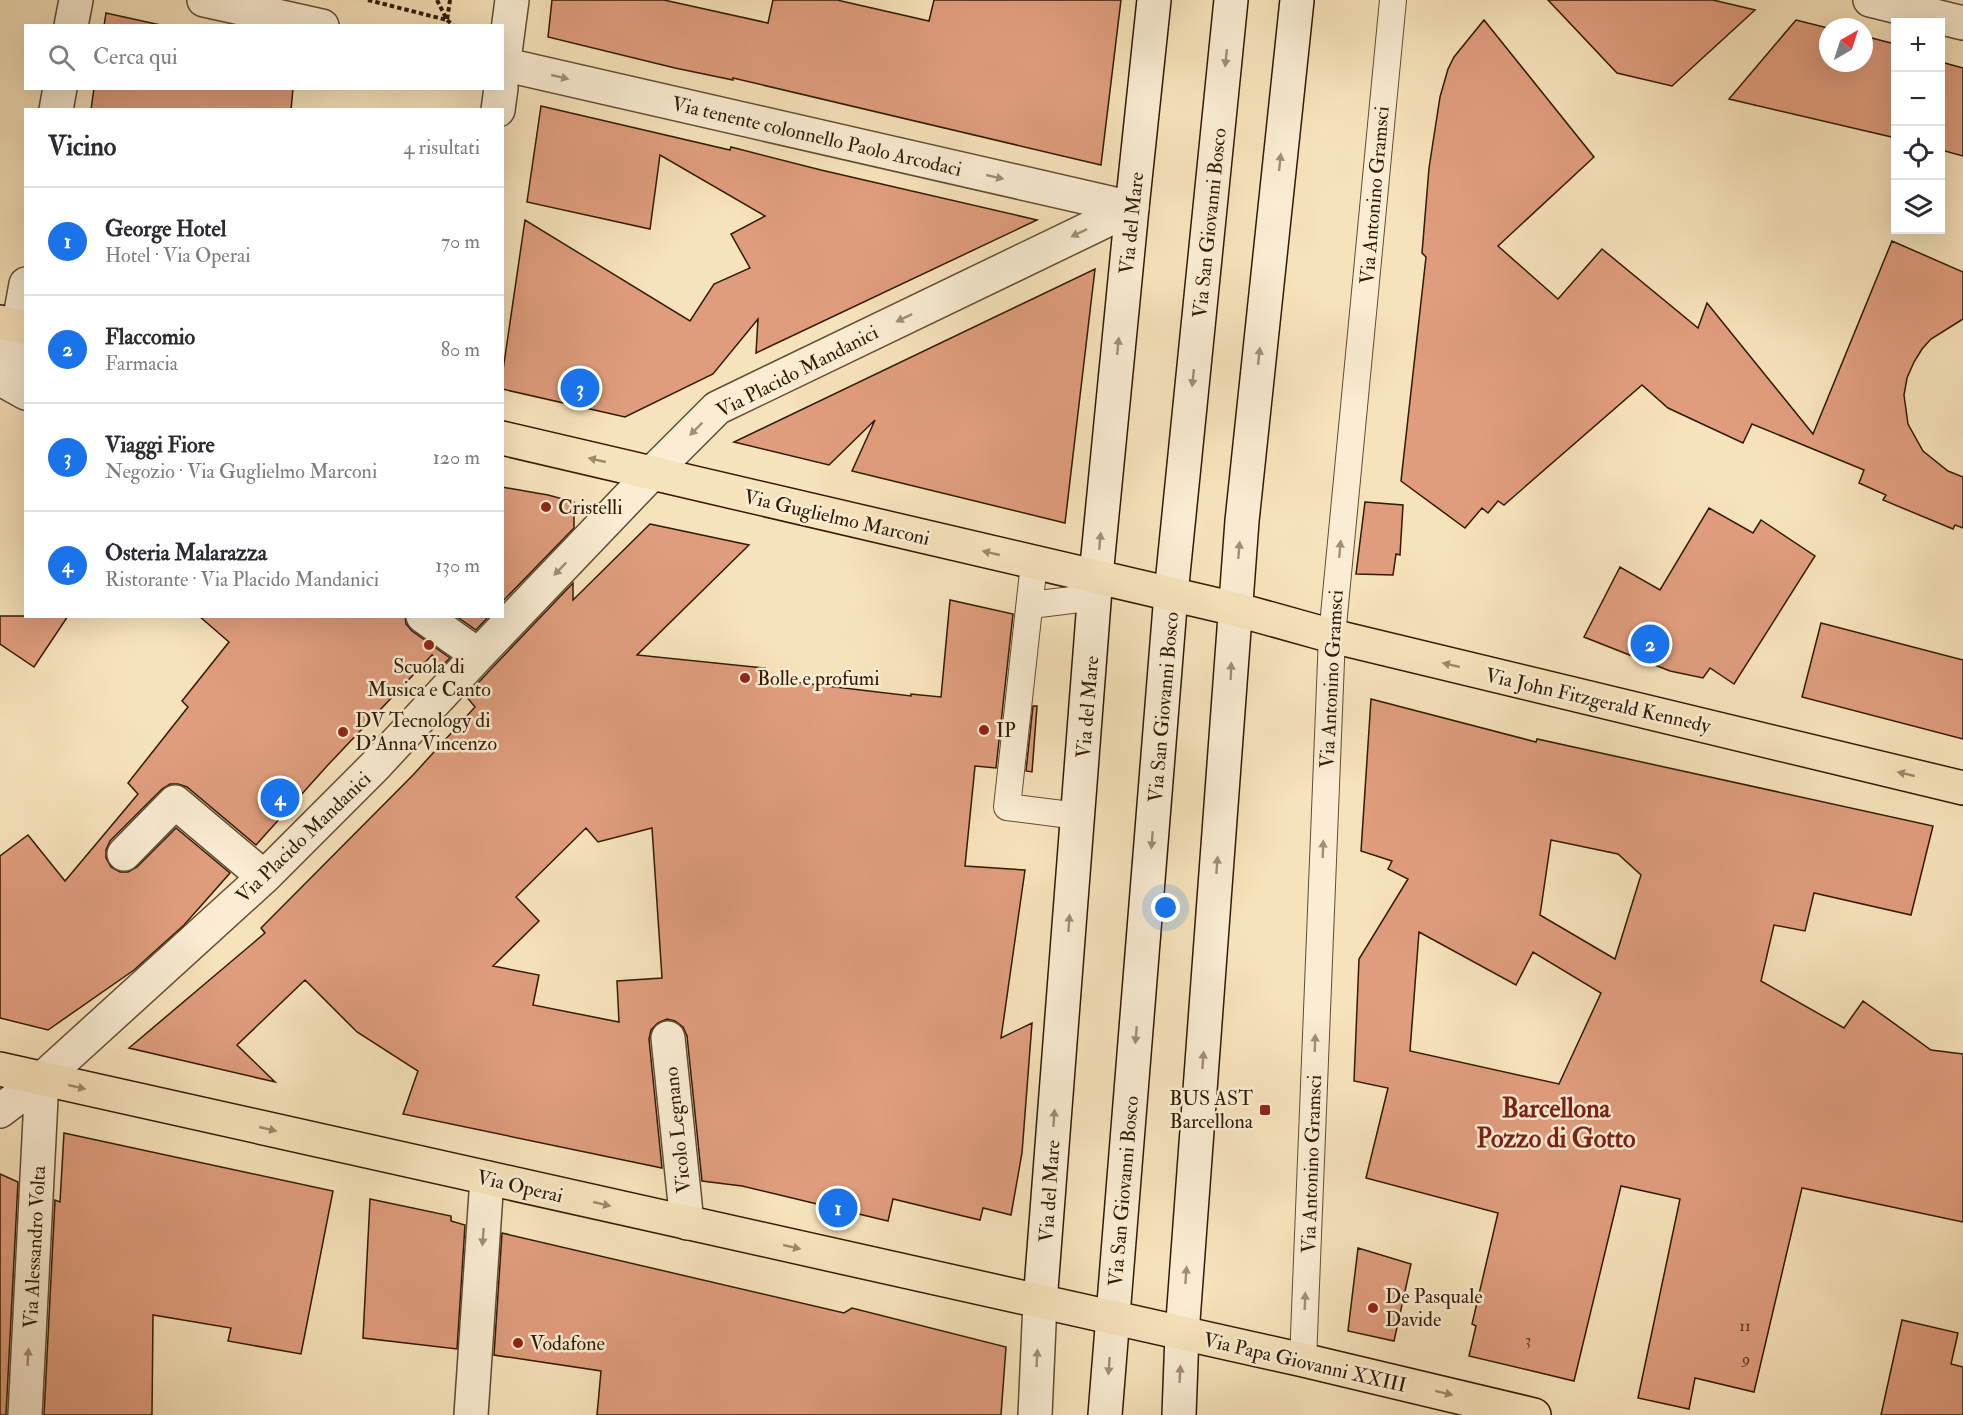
<!DOCTYPE html>
<html lang="it">
<head>
<meta charset="utf-8">
<style>
	body { margin:0; font-family:"IM FELL Double Pica",serif; background:#f2f2f3; color:#2b2b33 }
	.controls { position:absolute; right:18px; top:18px; display:grid; overflow:hidden; border-radius:0px; box-shadow:0 6px 24px #0002 }
	.controls button { width:54px; height:54px; display:grid; place-items:center; padding:0; border:0; border-bottom:2px solid #e1e1e2; background:#fff; color:#2b2b33; font:30px sans-serif }
	.compass { position:absolute; left:1819px; top:18px; width:54px; height:54px; border-radius:50%; background:#fff; box-shadow:0 6px 24px #0002; rotate:39deg }
	.you { position:absolute; left:1166px; top:908px; width:21px; height:21px; margin:-15px; border:4px solid #fff; border-radius:50%; background:#1a73e8; box-shadow:0 0 0 9px #1a73e833 }
	.badge { display:grid; place-items:center; width:39px; height:39px; border-radius:50%; background:#1a73e8; color:#fff; font-size:20px; font-weight:700 }
	.pin { position:absolute; translate:-50% -50%; border:3px solid #fff; box-shadow:0 2px 6px #0006 }
	.list { margin:0; padding:0; list-style:none }
	h2 { display:flex; justify-content:space-between; align-items:center; height:78px; margin:0; padding:0 24px; font-size:26px }
	h2 small { font-size:20px; font-weight:400; color:#7c7c81 }
	.list li { display:grid; grid-template-columns:39px 1fr auto; gap:18px; align-items:center; box-sizing:border-box; height:108px; padding:0 24px; border-top:2px solid #e1e1e2 }
	.list b { display:block; font-size:22px; white-space:nowrap }
	.list p { margin:0; font-size:20px; white-space:nowrap; color:#7c7c81 }
	.list em { font-size:20px; font-style:normal; color:#7c7c81 }
	.icon { flex:none; width:33px; height:33px; fill:none; stroke:currentColor; stroke-width:2; stroke-linecap:round; stroke-linejoin:round }
	.map { position:relative; flex:none; width:1963px; height:1415px; overflow:hidden }
	.search { position:absolute; background:#fff; box-shadow:0 6px 24px #0002; left:24px; top:24px; width:480px; height:66px; display:flex; align-items:center; gap:15px; box-sizing:border-box; padding:0 21px; border-radius:0px; color:#7c7c81; font-size:22px }
	.panel { position:absolute; background:#fff; box-shadow:0 6px 24px #0002; left:24px; top:108px; width:480px; height:510px; border-radius:0px }
	.map>svg:first-child { display:block }
	.building { fill:#e09d7d; stroke:#311a05; stroke-width:1.5; fill-rule:evenodd }
	.lines { fill:none; stroke-linecap:round; stroke-linejoin:round }
	.lane-casing { stroke:#624c32; stroke-width:28 }
	.street-casing { stroke:#624c32; stroke-width:36 }
	.secondary-casing { stroke:#311a05; stroke-width:36 }
	.primary-casing { stroke:#311a05; stroke-width:36 }
	.path { stroke:#311a05; stroke-width:4; stroke-dasharray:4.5 3; stroke-linecap:butt }
	.lane { stroke:#faedd3; stroke-width:26 }
	.street { stroke:#faedd3; stroke-width:33 }
	.secondary { stroke:#faedd3; stroke-width:33 }
	.primary { stroke:#f7e3bb; stroke-width:33 }
	.oneway { fill:#a08e76 }
	.oneway2 { fill:#9e8969 }
	.poi-dot { fill:#8f2418; stroke:#faedd3; stroke-width:2 }
	.labels { text-anchor:middle; stroke-width:5; stroke-linejoin:round; paint-order:stroke }
	.number-label { font-size:16px; fill:#5d3b23 }
	.street-label { font-size:20px; fill:#311a05; stroke:#faedd3 }
	.poi-label { font-size:20px; fill:#311a05; stroke:#faedd3; text-anchor:start }
	.district-label { font-size:26px; font-weight:bold; fill:#7a1f14; stroke:#faedd3 }
</style>
</head>
<body>
<div class="map">
<svg width="1963" height="1415" viewBox="0 0 1963 1415">
	<rect width="100%" height="100%" fill="#f7e3bb"/>
	<filter id="stains"><feTurbulence type="fractalNoise" baseFrequency=".00333" numOctaves="4"/><feColorMatrix values="0 0 0 0 .2 0 0 0 0 .09 0 0 0 0 .02 0 0 0 .5 -.17"/></filter>
	<radialGradient id="worn" r=".72"><stop offset=".6" stop-color="#630" stop-opacity="0"/><stop offset="1" stop-color="#630" stop-opacity=".3"/></radialGradient>
	<path class="building" d="M552,0h112l104,23 5,-23h64l92,21 5,-21h187l-20,165 -368,-87v2l-58,-12 -127,-31z
		M1548,0h165l42,10 -83,76 -55,-13z
		M106,13l59,13h-61z
		M1484,20l110,137 -96,89 60,53 44,-50 96,79 9,-25 106,131 79,-193 71,31v47l-32,20 -9,10 -8,13 -7,16 -3,17 4,29 15,27 25,20 15,6v51l-8,-3 -2,4 -70,-29 3,-5 -27,-12 5,-13 -112,-46 -9,19 -75,-35 -26,-23 -138,120 -6,-4 -10,12 -6,-5 -17,20 -64,-47 25,-224 -4,-4 7,-85 11,-71 8,-28 6,-12z
		M1796,20l32,8v35h36v-27l31,8 -2,7h3v87l-167,-39z
		M1941,62l22,6v88l-22,-6z
		M94,88h199l-2,22h-200z
		M541,106l189,44 1,-3 90,23 216,50 -281,133 2,-34 -45,55 -88,43 -123,-28v-12l23,-157 165,101 24,-37 36,-16 -19,-34 34,-18 -105,-61 -10,74 -123,-27z
		M1095,269l-30,254 -213,-52 23,-51 -46,45 -95,-23z
		M502,487l46,8 26,7v26l-72,74z
		M1365,502l38,3 -3,50 -4,-1 -3,21 -37,-1z
		M1709,508l44,25 8,-13 54,36 -81,128 -24,-16 -7,10 -33,-7 -86,-34 36,-70 40,23z
		M650,524l99,21 -112,110 128,13 3,11 143,17v-2l30,3 9,-97 63,14 -17,154 -21,-2 -10,100 60,4 -24,168 31,-15 -10,130 -11,62 -28,-7 -3,12 -87,-21 -5,22 -146,-35 -40,-5 -15,-145 -4,-9 -8,-6 -8,-2 -9,4 -7,7 -2,9 13,129 -259,-54 15,-43 -61,-39 -52,-52 -68,65 38,37 -146,-34 136,-115 -4,-5 152,-153 62,-68 -9,-11 26,-28 81,-85v17zM586,828l12,14 54,-14 10,150 -45,3 2,41 -86,-17 6,-30 -46,-9 46,-45 -23,-24z
		M0,616h68l-34,51 -34,-23z
		M199,616h206l1,8 6,7 38,27 -9,9 -9,-12 -105,111 -71,79 -69,-58 -9,-3h-8l-8,5 -52,52 -4,9v8l5,9 9,5h8l9,-5 39,-39 54,45 -46,52 -50,45 -86,60 -48,-12v-162l28,-21 37,46 73,-87 -10,-11 60,-76 -6,-6 47,-59z
		M456,616h33l-13,14z
		M1821,623l142,37v79l-161,-42z
		M1371,699l165,43 1,-3 396,87 -22,89 -97,-22 -9,38 -31,-6 -13,56 83,47 19,-27 68,49 32,4v168l-161,-34 -48,204 -59,-14 -6,31 -51,-11 42,-199 -59,-13 -47,195 -105,-25 7,-30 -4,-2 26,-111 -132,-35 22,-90 -34,-7 5,-122 49,-80 -20,-10 4,-8 -31,-10zM1551,840l67,14 23,21 -26,84 -75,-44zM1419,932l97,53 17,-33 68,41 -42,91 -149,-33z
		M1033,706h4l-5,66 -6,-1z
		M64,1133l269,58 -32,163 -73,-13 3,-13 -78,-13 -1,100h-108l11,-215 5,2z
		M0,1174l18,8 -12,233h-6z
		M370,1199l81,17v5l14,4 -8,124 -94,-11z
		M502,1233l342,80 8,-5 154,39 -5,68h-404l4,-44 -107,-16z
		M1358,1248l53,16 -17,77 -46,-10z
		M1902,1320l56,13 -7,31 12,3v48h-82z"/>
	<g class="lines">
		<defs>
			<path id="lane" d="M1034,563l-27,244 71,9
				M1031,605l65,-8
				M1303,1360l29,-724 61,-636"/>
			<path id="street" d="M204,0l118,26
				M1870,0l93,23
				M71,26l5,-26
				M502,64l630,144
				M502,75l10,-75
				M56,110l4,-22
				M498,110l3,-22
				M26,284l-18,99 18,10
				M423,616l55,39
				M124,854l51,-52 89,75
				M668,1038l19,185
				M0,1111l42,-32 222,-202 111,-111 103,-111 174,-182 65,-65 415,-200
				M25,1415l17,-336
				M471,1415l16,-237
				M1035,1415l5,-113"/>
			<path id="secondary" d="M1040,1302l56,-726 36,-368 22,-208
				M1105,1415l66,-821 60,-594
				M1179,1415l3,-81 60,-813 55,-521"/>
			<path id="primary" d="M0,322l26,6
				M502,438l733,171 97,27 631,152
				M0,1069l1303,291 231,55"/>
		</defs>
		<use href="#lane" class="lane-casing"/>
		<use href="#street" class="street-casing"/>
		<use href="#secondary" class="secondary-casing"/>
		<use href="#primary" class="primary-casing"/>
		<path class="path" d="M368,0l79,20 3,-20
			M437,0l10,20 7,6"/>
		<use href="#lane" class="lane"/>
		<use href="#street" class="street"/>
		<use href="#secondary" class="secondary"/>
		<use href="#primary" class="primary"/>
	</g>
	<defs><path id="oneway-solid" d="M-6-.8H1V-3.2L6.5 0L1 3.2V.8H-6Z" transform="scale(1.5)"/></defs>
	<g class="oneway">
		<use href="#oneway-solid" transform="translate(1226 58) rotate(96)"/>
		<use href="#oneway-solid" transform="translate(560 77) rotate(13)"/>
		<use href="#oneway-solid" transform="translate(1280 162) rotate(-84)"/>
		<use href="#oneway-solid" transform="translate(995 177) rotate(13)"/>
		<use href="#oneway-solid" transform="translate(1079 233) rotate(154)"/>
		<use href="#oneway-solid" transform="translate(904 318) rotate(154)"/>
		<use href="#oneway-solid" transform="translate(1118 346) rotate(-85)"/>
		<use href="#oneway-solid" transform="translate(1259 356) rotate(-84)"/>
		<use href="#oneway-solid" transform="translate(1193 378) rotate(96)"/>
		<use href="#oneway-solid" transform="translate(696 429) rotate(135)"/>
		<use href="#oneway-solid" transform="translate(1100 541) rotate(-85)"/>
		<use href="#oneway-solid" transform="translate(1340 549) rotate(-85)"/>
		<use href="#oneway-solid" transform="translate(1239 550) rotate(-85)"/>
		<use href="#oneway-solid" transform="translate(560 569) rotate(134)"/>
		<use href="#oneway-solid" transform="translate(1231 671) rotate(-88)"/>
		<use href="#oneway-solid" transform="translate(1152 840) rotate(95)"/>
		<use href="#oneway-solid" transform="translate(1323 849) rotate(-88)"/>
		<use href="#oneway-solid" transform="translate(1217 865) rotate(-86)"/>
		<use href="#oneway-solid" transform="translate(1069 923) rotate(-86)"/>
		<use href="#oneway-solid" transform="translate(1136 1035) rotate(95)"/>
		<use href="#oneway-solid" transform="translate(1315 1043) rotate(-88)"/>
		<use href="#oneway-solid" transform="translate(1203 1060) rotate(-86)"/>
		<use href="#oneway-solid" transform="translate(1054 1118) rotate(-86)"/>
		<use href="#oneway-solid" transform="translate(483 1237) rotate(94)"/>
		<use href="#oneway-solid" transform="translate(1186 1275) rotate(-86)"/>
		<use href="#oneway-solid" transform="translate(1305 1301) rotate(-88)"/>
		<use href="#oneway-solid" transform="translate(28 1357) rotate(-87)"/>
		<use href="#oneway-solid" transform="translate(1037 1358) rotate(-87)"/>
		<use href="#oneway-solid" transform="translate(1109 1366) rotate(94)"/>
		<use href="#oneway-solid" transform="translate(1180 1374) rotate(-87)"/>
	</g>
	<g class="oneway2">
		<use href="#oneway-solid" transform="translate(597 460) rotate(-167)"/>
		<use href="#oneway-solid" transform="translate(991 553) rotate(-167)"/>
		<use href="#oneway-solid" transform="translate(1451 665) rotate(-167)"/>
		<use href="#oneway-solid" transform="translate(1906 774) rotate(-167)"/>
		<use href="#oneway-solid" transform="translate(77 1087) rotate(13)"/>
		<use href="#oneway-solid" transform="translate(268 1129) rotate(13)"/>
		<use href="#oneway-solid" transform="translate(602 1204) rotate(13)"/>
		<use href="#oneway-solid" transform="translate(792 1247) rotate(13)"/>
		<use href="#oneway-solid" transform="translate(1444 1393) rotate(14)"/>
	</g>
	<g class="poi-dot">
		<circle cx="546" cy="507" r="6"/>
		<circle cx="429" cy="645" r="6"/>
		<circle cx="745" cy="678" r="6"/>
		<circle cx="984" cy="730" r="6"/>
		<circle cx="343" cy="732" r="6"/>
		<rect x="1259" y="1104" width="12" height="12" rx="3"/>
		<circle cx="1373" cy="1308" r="6"/>
		<circle cx="518" cy="1343" r="6"/>
	</g>
	<g class="labels">
		<g class="number-label">
			<text x="1745" y="1331">11</text>
			<text x="1528" y="1345">3</text>
			<text x="1746" y="1364">9</text>
		</g>
		<g class="street-label">
			<text transform="translate(817 136) rotate(13)" y="7">Via tenente colonnello Paolo Arcodaci</text>
			<text transform="translate(1374 195) rotate(-85)" y="7">Via Antonino Gramsci</text>
			<text transform="translate(1131 223) rotate(-84)" y="7">Via del Mare</text>
			<text transform="translate(1209 223) rotate(-84)" y="7">Via San Giovanni Bosco</text>
			<text transform="translate(797 371) rotate(-27)" y="7">Via Placido Mandanici</text>
			<text transform="translate(837 517) rotate(13)" y="7">Via Guglielmo Marconi</text>
			<text transform="translate(1331 679) rotate(-87)" y="7">Via Antonino Gramsci</text>
			<text transform="translate(1598 700) rotate(13)" y="7">Via John Fitzgerald Kennedy</text>
			<text transform="translate(1087 707) rotate(-85)" y="7">Via del Mare</text>
			<text transform="translate(1163 707) rotate(-85)" y="7">Via San Giovanni Bosco</text>
			<text transform="translate(303 837) rotate(-44)" y="7">Via Placido Mandanici</text>
			<text transform="translate(677 1130) rotate(-96)" y="7">Vicolo Legnano</text>
			<text transform="translate(1311 1164) rotate(-88)" y="7">Via Antonino Gramsci</text>
			<text transform="translate(520 1186) rotate(13)" y="7">Via Operai</text>
			<text transform="translate(1049 1191) rotate(-86)" y="7">Via del Mare</text>
			<text transform="translate(1123 1191) rotate(-85)" y="7">Via San Giovanni Bosco</text>
			<text transform="translate(34 1247) rotate(-87)" y="7">Via Alessandro Volta</text>
			<text transform="translate(1305 1362) rotate(13)" y="7">Via Papa Giovanni XXIII</text>
		</g>
		<g class="poi-label">
			<text x="558" y="514">Cristelli</text>
			<text x="429" y="673" text-anchor="middle">Scuola di<tspan x="429" dy="23">Musica e Canto</tspan></text>
			<text x="757" y="685">Bolle e profumi</text>
			<text x="355" y="727">DV Tecnology di<tspan x="355" dy="23">D'Anna Vincenzo</tspan></text>
			<text x="996" y="737">IP</text>
			<text x="1253" y="1105" text-anchor="end">BUS AST<tspan x="1253" dy="23">Barcellona</tspan></text>
			<text x="1385" y="1303">De Pasquale<tspan x="1385" dy="23">Davide</tspan></text>
			<text x="530" y="1350">Vodafone</text>
		</g>
		<g class="district-label">
			<text x="1556" y="1117">Barcellona<tspan x="1556" dy="30">Pozzo di Gotto</tspan></text>
		</g>
	</g>
	<rect width="100%" height="100%" filter="url(#stains)"/>
	<rect width="100%" height="100%" fill="url(#worn)"/>
</svg>
<div class="controls">
<button>+</button>
<button>−</button>
<button><svg class="icon" aria-label="locate" viewBox="0 0 24 24"><circle cx="12" cy="12" r="6"/><path d="M12 2v4M12 18v4M2 12h4M18 12h4"/></svg></button>
<button><svg class="icon" aria-label="layers" viewBox="0 0 24 24"><path d="M12 4l9 5-9 5-9-5zM3 14l9 5 9-5"/></svg></button>
</div>
<svg class="compass" viewBox="-18 -18 36 36"><path d="M0-13l5 13h-10z" fill="#e53935"/><path d="M0 13l5-13h-10z" fill="#7c7c81"/></svg>
<div class="you"></div>
<div class="pin badge" style="left:838px;top:1208px">1</div>
<div class="pin badge" style="left:1650px;top:644px">2</div>
<div class="pin badge" style="left:580px;top:388px">3</div>
<div class="pin badge" style="left:280px;top:798px">4</div>
<div class="search"><svg class="icon" aria-label="search" viewBox="0 0 24 24"><circle cx="10" cy="10" r="6"/><path d="M15 15l6 6"/></svg>Cerca qui</div>
<section class="panel">
<h2>Vicino<small>4 risultati</small></h2>
<ul class="list">
<li><span class="badge">1</span><div><b>George Hotel</b><p>Hotel · Via Operai</p></div><em>70 m</em></li>
<li><span class="badge">2</span><div><b>Flaccomio</b><p>Farmacia</p></div><em>80 m</em></li>
<li><span class="badge">3</span><div><b>Viaggi Fiore</b><p>Negozio · Via Guglielmo Marconi</p></div><em>120 m</em></li>
<li><span class="badge">4</span><div><b>Osteria Malarazza</b><p>Ristorante · Via Placido Mandanici</p></div><em>130 m</em></li>
</ul>
</section>
</div>
</body>
</html>
